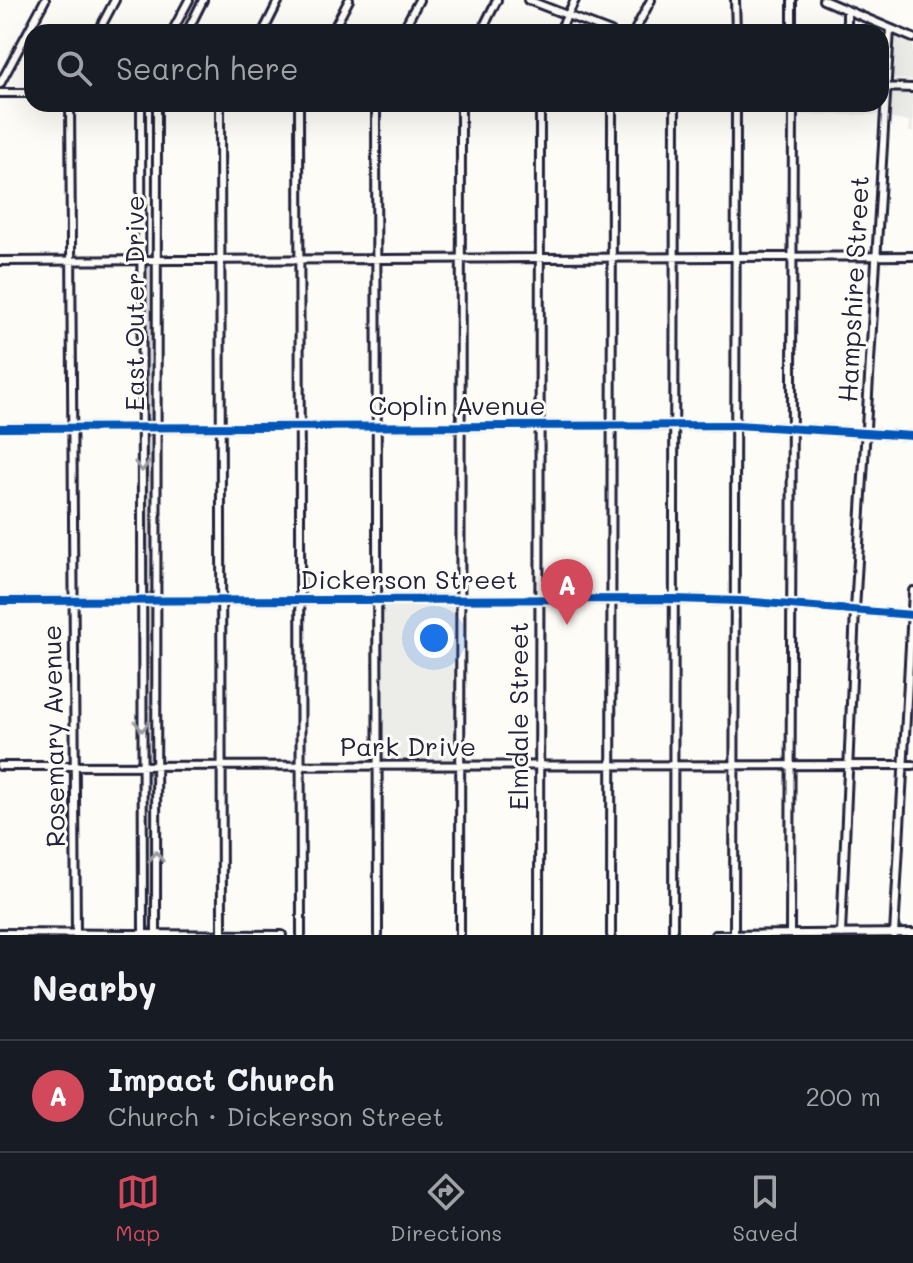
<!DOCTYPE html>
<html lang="en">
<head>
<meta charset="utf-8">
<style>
	body { margin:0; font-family:Mali,sans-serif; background:#20242c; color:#f1f3f6 }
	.you { position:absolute; left:434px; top:638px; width:28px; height:28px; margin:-20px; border:6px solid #fff; border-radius:50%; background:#1a73e8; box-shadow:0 0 0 12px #1a73e833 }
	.badge { display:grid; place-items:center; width:52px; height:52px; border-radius:50%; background:#d1495b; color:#fff; font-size:26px; font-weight:700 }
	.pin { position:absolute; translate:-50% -66px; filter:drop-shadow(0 2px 4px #0008) }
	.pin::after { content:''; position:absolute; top:42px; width:28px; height:24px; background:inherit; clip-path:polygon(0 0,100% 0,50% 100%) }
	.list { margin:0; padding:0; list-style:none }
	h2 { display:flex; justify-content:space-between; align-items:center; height:104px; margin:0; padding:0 32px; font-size:34px }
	h2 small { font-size:26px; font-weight:400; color:#9ea1a6 }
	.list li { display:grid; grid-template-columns:52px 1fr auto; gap:24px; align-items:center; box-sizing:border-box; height:112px; padding:0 32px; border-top:2px solid #363941 }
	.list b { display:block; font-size:30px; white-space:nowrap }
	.list p { margin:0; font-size:26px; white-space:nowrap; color:#9ea1a6 }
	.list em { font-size:26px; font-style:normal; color:#9ea1a6 }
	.icon { flex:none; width:44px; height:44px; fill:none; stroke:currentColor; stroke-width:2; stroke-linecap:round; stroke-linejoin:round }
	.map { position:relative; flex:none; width:913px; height:935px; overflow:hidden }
	.search { position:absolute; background:#171b24; box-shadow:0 8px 32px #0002; left:24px; right:24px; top:24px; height:88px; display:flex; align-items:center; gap:20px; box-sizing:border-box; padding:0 28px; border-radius:24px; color:#9ea1a6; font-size:30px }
	.sheet { height:216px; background:#171b24 }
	nav { display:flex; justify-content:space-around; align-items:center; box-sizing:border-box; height:112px; border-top:2px solid #363941; background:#171b24; font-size:22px; color:#9ea1a6 }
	nav a { display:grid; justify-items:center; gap:4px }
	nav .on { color:#d1495b }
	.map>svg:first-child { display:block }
	.built { fill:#ecece9 }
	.green { fill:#dddcdb; stroke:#807f8b; stroke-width:2 }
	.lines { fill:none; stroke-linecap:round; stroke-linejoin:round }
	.minor-casing { stroke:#22223b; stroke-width:12 }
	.minor { stroke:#fdfcf7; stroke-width:6 }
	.cycleway-casing { stroke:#fdfcf7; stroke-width:13 }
	.cycleway { stroke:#0057b8; stroke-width:8 }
	.oneway { stroke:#9a9aa2 }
	.labels { text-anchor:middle; stroke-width:6; stroke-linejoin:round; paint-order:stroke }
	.street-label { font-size:26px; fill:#22223b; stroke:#fdfcf7 }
</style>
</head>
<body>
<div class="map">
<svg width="913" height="935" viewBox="0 0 913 935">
	<rect width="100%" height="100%" fill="#fdfcf7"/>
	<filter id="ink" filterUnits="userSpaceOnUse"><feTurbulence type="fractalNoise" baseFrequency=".0125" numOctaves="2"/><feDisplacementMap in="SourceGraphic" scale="16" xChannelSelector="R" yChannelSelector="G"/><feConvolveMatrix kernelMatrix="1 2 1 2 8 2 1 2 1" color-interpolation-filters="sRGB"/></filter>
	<g filter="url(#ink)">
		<path class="built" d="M895,37l18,8v35l-22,-1z
			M891,92l22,1v39h-4v-11l-20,-2z
			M798,104h82l-1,11h-81z
			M455,605v156l-72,1v-156z"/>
		<path class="green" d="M146,265h6v153l-2,3 -5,-3z
			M146,433l6,2 1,155 -3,3h-5z
			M146,606h7v3l1,150 -3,3 -5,-3z
			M146,773h7v153l-2,2 -5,-2z"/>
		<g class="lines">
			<defs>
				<path id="minor" d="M528,0l83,32
					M735,0l1,32
					M792,0v32
					M823,0l90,38
					M847,10v22
					M98,32l17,-32
					M172,32l17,-32
					M187,32l16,-32
					M263,32l16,-32
					M332,32l17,-32
					M402,32l17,-32
					M481,32l16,-32
					M559,32l16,-32
					M634,32l17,-32
					M0,84l45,-84
					M881,87l32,1
					M0,93h32
					M70,104l6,831
					M141,104l2,831
					M220,104l2,831
					M299,104l2,831
					M376,104l2,831
					M0,261l913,-5
					M0,428l736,-3 177,11
					M0,601l674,-2 67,2 172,14
					M0,766l913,-1
					M0,933l282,2
					M790,934l3,-830
					M841,934l14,-324 35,-581
					M156,935l1,-831
					M460,935l1,-831
					M539,935l1,-831
					M611,935l1,-831
					M673,935l2,-831
					M715,935l198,-2
					M734,935l2,-831
					M894,935l19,-344"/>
			</defs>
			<use href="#minor" class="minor-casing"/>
			<use href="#minor" class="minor"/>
			<defs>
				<path id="cycleway" d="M0,428l736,-3 177,11
					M0,601l674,-2 67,2 172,14"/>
			</defs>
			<use href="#cycleway" class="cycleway-casing"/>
			<use href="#cycleway" class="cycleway"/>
		</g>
		<defs><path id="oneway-chevron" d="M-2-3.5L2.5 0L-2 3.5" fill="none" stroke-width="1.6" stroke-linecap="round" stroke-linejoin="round" transform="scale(2)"/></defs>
		<g class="oneway">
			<use href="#oneway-chevron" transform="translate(142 466) rotate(90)"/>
			<use href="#oneway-chevron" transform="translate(142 726) rotate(90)"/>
			<use href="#oneway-chevron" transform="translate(156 857) rotate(-90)"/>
		</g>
	</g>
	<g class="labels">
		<g class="street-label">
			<text transform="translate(854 289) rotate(-87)" y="9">Hampshire Street</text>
			<text transform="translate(135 303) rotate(-90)" y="9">East Outer Drive</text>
			<text x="457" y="415">Coplin Avenue</text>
			<text x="409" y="589">Dickerson Street</text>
			<text transform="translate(519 716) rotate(-90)" y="9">Elmdale Street</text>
			<text transform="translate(54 736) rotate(-91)" y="9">Rosemary Avenue</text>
			<text x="408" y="756">Park Drive</text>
		</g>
	</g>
</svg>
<div class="you"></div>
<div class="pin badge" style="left:567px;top:625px">A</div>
<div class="search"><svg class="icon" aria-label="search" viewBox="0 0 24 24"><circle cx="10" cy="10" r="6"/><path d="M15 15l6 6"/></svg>Search here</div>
</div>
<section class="sheet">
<h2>Nearby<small></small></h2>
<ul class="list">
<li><span class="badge">A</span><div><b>Impact Church</b><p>Church · Dickerson Street</p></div><em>200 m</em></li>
</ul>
</section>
<nav>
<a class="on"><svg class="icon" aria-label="map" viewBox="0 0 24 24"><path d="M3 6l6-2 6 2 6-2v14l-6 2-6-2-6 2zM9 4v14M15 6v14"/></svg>Map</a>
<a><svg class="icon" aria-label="directions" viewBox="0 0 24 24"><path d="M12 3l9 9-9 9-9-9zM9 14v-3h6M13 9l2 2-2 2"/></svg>Directions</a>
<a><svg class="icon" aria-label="saved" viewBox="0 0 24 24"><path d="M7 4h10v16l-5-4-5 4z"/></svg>Saved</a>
</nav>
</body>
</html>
